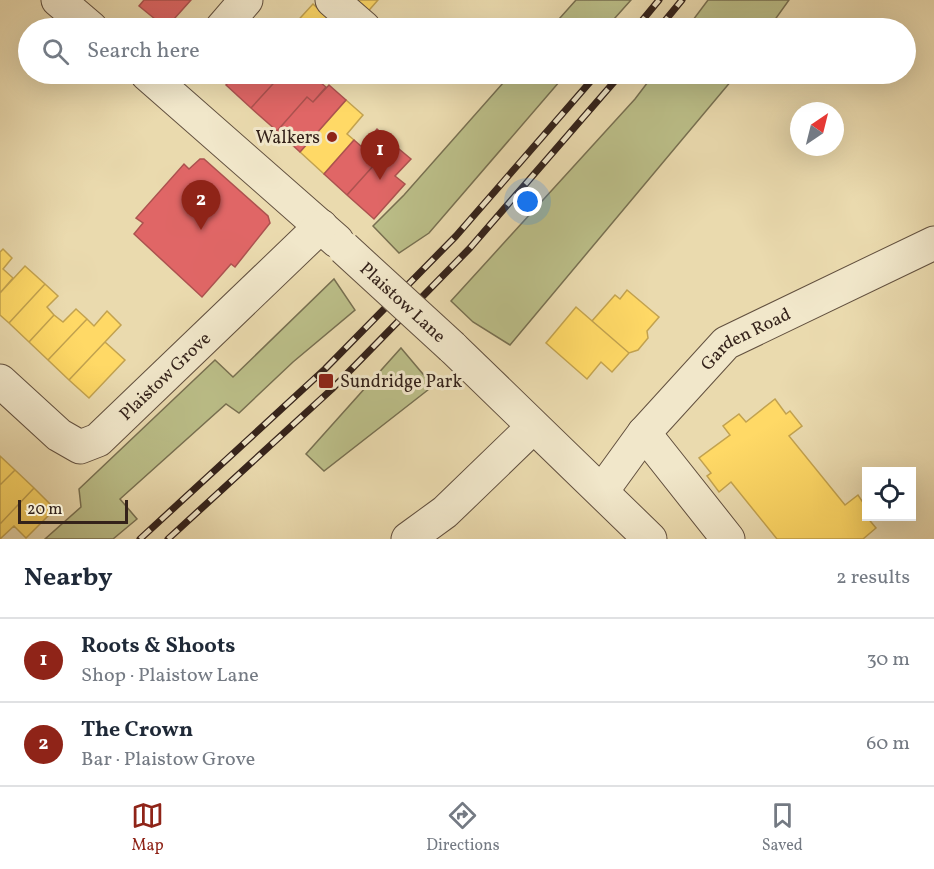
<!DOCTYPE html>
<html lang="en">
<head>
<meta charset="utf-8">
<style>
	body { margin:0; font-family:Vollkorn,serif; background:#f6f6f7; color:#1f2937 }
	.controls { position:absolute; right:18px; bottom:18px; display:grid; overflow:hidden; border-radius:0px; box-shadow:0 6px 24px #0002 }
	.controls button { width:54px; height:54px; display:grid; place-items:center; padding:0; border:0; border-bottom:2px solid #e0e1e3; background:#fff; color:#1f2937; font:30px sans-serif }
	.compass { position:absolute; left:790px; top:102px; width:54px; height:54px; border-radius:50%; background:#fff; box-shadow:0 6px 24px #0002; rotate:35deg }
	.scale { position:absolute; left:18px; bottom:15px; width:110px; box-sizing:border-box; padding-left:6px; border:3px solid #34221a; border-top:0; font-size:16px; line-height:21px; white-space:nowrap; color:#34221a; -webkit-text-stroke:4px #f1e7ca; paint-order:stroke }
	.you { position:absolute; left:528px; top:202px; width:21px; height:21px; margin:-15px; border:4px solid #fff; border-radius:50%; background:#1a73e8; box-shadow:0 0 0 9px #1a73e833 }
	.badge { display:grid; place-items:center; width:39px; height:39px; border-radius:50%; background:#8f2418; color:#fff; font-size:20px; font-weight:700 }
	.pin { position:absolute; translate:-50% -50px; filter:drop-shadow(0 2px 3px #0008) }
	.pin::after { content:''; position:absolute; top:32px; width:21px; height:18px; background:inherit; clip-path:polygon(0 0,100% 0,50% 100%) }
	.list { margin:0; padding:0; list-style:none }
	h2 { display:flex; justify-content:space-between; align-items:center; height:78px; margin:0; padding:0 24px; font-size:26px }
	h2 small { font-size:20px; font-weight:400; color:#747a83 }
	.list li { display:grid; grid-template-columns:39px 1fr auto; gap:18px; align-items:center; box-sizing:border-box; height:84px; padding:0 24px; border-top:2px solid #e0e1e3 }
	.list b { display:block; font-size:22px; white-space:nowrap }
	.list p { margin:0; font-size:20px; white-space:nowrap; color:#747a83 }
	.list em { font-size:20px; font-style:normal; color:#747a83 }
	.icon { flex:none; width:33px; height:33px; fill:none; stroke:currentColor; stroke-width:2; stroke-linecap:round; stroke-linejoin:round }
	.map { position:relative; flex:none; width:934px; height:539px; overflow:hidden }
	.search { position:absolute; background:#fff; box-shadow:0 6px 24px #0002; left:18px; right:18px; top:18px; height:66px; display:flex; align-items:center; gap:15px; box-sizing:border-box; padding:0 21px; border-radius:33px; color:#747a83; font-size:22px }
	.sheet { height:246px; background:#fff }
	nav { display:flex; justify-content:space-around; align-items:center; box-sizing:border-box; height:84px; border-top:2px solid #e0e1e3; background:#fff; font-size:16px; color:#747a83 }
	nav a { display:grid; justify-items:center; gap:3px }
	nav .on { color:#8f2418 }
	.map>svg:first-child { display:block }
	.green { fill:#bbbe88; stroke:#787051; stroke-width:1.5 }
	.homes { fill:#ffd966; stroke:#c2a24f; stroke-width:1.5 }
	.shops { fill:#e06666; stroke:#ac524f; stroke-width:1.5 }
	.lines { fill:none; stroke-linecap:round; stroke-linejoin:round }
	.minor-casing { stroke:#62503f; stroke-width:35 }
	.minor { stroke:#f1e7ca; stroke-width:33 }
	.rail-casing { stroke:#34221a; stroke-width:7 }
	.rail { stroke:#f1e7ca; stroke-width:4.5; stroke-dasharray:14; stroke-linecap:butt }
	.minor-bridge-casing { stroke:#62503f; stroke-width:35; stroke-linecap:butt }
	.minor-bridge { stroke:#f1e7ca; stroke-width:33 }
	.poi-dot { fill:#8f2418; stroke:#f1e7ca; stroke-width:2 }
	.labels { text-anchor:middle; stroke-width:6; stroke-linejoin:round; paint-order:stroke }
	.poi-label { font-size:18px; fill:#34221a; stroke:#f1e7ca; text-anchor:end }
	.street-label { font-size:18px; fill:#34221a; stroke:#f1e7ca }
</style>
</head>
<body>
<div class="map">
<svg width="934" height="539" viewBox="0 0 934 539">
	<rect width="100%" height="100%" fill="#eadaae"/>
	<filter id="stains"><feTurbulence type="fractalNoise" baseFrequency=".00333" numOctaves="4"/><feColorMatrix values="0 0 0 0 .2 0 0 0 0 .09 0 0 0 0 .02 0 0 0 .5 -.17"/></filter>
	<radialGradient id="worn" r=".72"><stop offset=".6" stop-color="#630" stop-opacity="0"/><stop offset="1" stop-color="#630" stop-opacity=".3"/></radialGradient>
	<path class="green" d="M576,0h55l-25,28h-55z
		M708,0h81l-20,28h-82z
		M511,74h55l-137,159 -30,20 -26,-27 31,-31z
		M654,74h83l-227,271 -37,-23 -22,-21 184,-202z
		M334,279l21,31 -62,52 -54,51 -13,-9 -106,95 17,20 -24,20h-68l36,-32 -2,-18 136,-129 18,17z
		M401,348l32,38 -109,85 -18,-17z"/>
	<path class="homes" d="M345,0h33l-14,16z
		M313,4l17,16 -7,8h-32z
		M330,20l10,8h-17z
		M346,100l17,15 -16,19 7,6 -30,34 -24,-22z
		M3,249l9,9 -9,11 10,9 -13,15v-41z
		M25,266l20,18 -36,39 -9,-8v-22z
		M45,284l13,12 -11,11 7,8 -25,27 -20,-19z
		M627,290l32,27 -12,14 1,7 -10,12 -9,3 -37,-32 23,-26 5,4z
		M576,307l53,46 -17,19 -11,-10 -14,17 -41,-36z
		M76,309l11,10 -39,41 -19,-18 25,-27 9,7z
		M107,311l14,14 -52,55 -21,-20 39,-41 7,7z
		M105,342l20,18 -36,38 -20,-18z
		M775,399l11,15 4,-3 12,15 -13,10 56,69 13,-10 8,12v9l10,12 -13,11h-86l-46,-57 -12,10 -12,-16 4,-3 -12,-15 31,-23 -7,-9 16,-12 7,8z
		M0,456l15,14 -15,15z
		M15,470l19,18 -34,36v-39z
		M34,488l21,21 -29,29 -12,-12 -14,13v-15z"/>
	<path class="shops" d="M144,0h47l-25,28 -27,-22z
		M236,74h46l-31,34 -25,-23z
		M282,74h28l16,13 -13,15 -6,-5 -30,34 -26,-23z
		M329,85l17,15 -46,52 -23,-21 30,-34 6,5z
		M377,129l16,15 -46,51 -23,-21 30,-34 8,7z
		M393,144l18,15 -16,17 10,8 -31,35 -27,-24z
		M200,159h4l64,57 2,7 -35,44 -4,-3 -29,33 -68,-63 9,-11 -7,-5 48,-54 5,5z"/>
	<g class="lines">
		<defs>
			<g id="minor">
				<path d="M58,0l33,28"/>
				<path d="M332,0l32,28"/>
				<path d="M222,28l24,-28"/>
				<path d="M147,74l190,167"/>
				<path d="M452,347l198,192"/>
				<path id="s1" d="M0,381l59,54 21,12 18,-7 223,-214"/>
				<path d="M644,433l84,106"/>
				<path id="s2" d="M602,491l42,-58 82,-90 208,-100"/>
				<path d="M408,539l37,-27 88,-85"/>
			</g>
		</defs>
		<use href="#minor" class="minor-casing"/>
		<use href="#minor" class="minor"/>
		<defs>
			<path id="rail" d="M636,28l23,-28
				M659,28l23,-28
				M140,539l185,-170 131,-133 141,-162
				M168,539l164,-150 138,-141 151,-174"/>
		</defs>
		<use href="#rail" class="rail-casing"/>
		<use href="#rail" class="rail"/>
		<defs>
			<g id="minor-bridge">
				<path id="s3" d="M344,248l108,99"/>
			</g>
		</defs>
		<use href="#minor-bridge" class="minor-bridge-casing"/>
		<use href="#minor-bridge" class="minor-bridge"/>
	</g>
	<g class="poi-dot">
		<circle cx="332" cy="137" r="6"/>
		<rect x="318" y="373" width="16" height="16" rx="3"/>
	</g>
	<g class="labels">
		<g class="poi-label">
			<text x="320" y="143">Walkers</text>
			<text x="340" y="387" text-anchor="start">Sundridge Park</text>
		</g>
		<g class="street-label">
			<text dy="6" stroke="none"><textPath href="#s3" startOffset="80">Plaistow Lane</textPath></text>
			<text dy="6" stroke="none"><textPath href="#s2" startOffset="212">Garden Road</textPath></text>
			<text dy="6" stroke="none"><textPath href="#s1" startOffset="216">Plaistow Grove</textPath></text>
		</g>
	</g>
	<rect width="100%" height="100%" filter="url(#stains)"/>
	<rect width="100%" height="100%" fill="url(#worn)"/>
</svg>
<div class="controls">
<button><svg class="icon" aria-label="locate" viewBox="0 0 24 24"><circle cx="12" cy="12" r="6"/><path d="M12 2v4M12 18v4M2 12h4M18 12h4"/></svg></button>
</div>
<svg class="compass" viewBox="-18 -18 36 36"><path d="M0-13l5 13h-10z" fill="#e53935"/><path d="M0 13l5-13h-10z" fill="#747a83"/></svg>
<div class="scale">20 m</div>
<div class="you"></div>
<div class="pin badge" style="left:380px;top:180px">1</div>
<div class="pin badge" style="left:201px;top:230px">2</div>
<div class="search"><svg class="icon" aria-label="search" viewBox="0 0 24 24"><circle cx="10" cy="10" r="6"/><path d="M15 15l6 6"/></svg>Search here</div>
</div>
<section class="sheet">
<h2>Nearby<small>2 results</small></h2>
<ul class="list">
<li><span class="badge">1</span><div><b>Roots &amp; Shoots</b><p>Shop · Plaistow Lane</p></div><em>30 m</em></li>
<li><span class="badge">2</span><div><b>The Crown</b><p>Bar · Plaistow Grove</p></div><em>60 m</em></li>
</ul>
</section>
<nav>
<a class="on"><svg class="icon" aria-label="map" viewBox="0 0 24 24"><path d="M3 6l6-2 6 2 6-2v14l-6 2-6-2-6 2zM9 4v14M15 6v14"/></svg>Map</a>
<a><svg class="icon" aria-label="directions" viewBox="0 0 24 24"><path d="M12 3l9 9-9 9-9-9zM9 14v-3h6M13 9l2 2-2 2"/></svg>Directions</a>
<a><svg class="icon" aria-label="saved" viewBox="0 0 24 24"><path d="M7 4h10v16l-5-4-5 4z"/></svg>Saved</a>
</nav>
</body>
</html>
